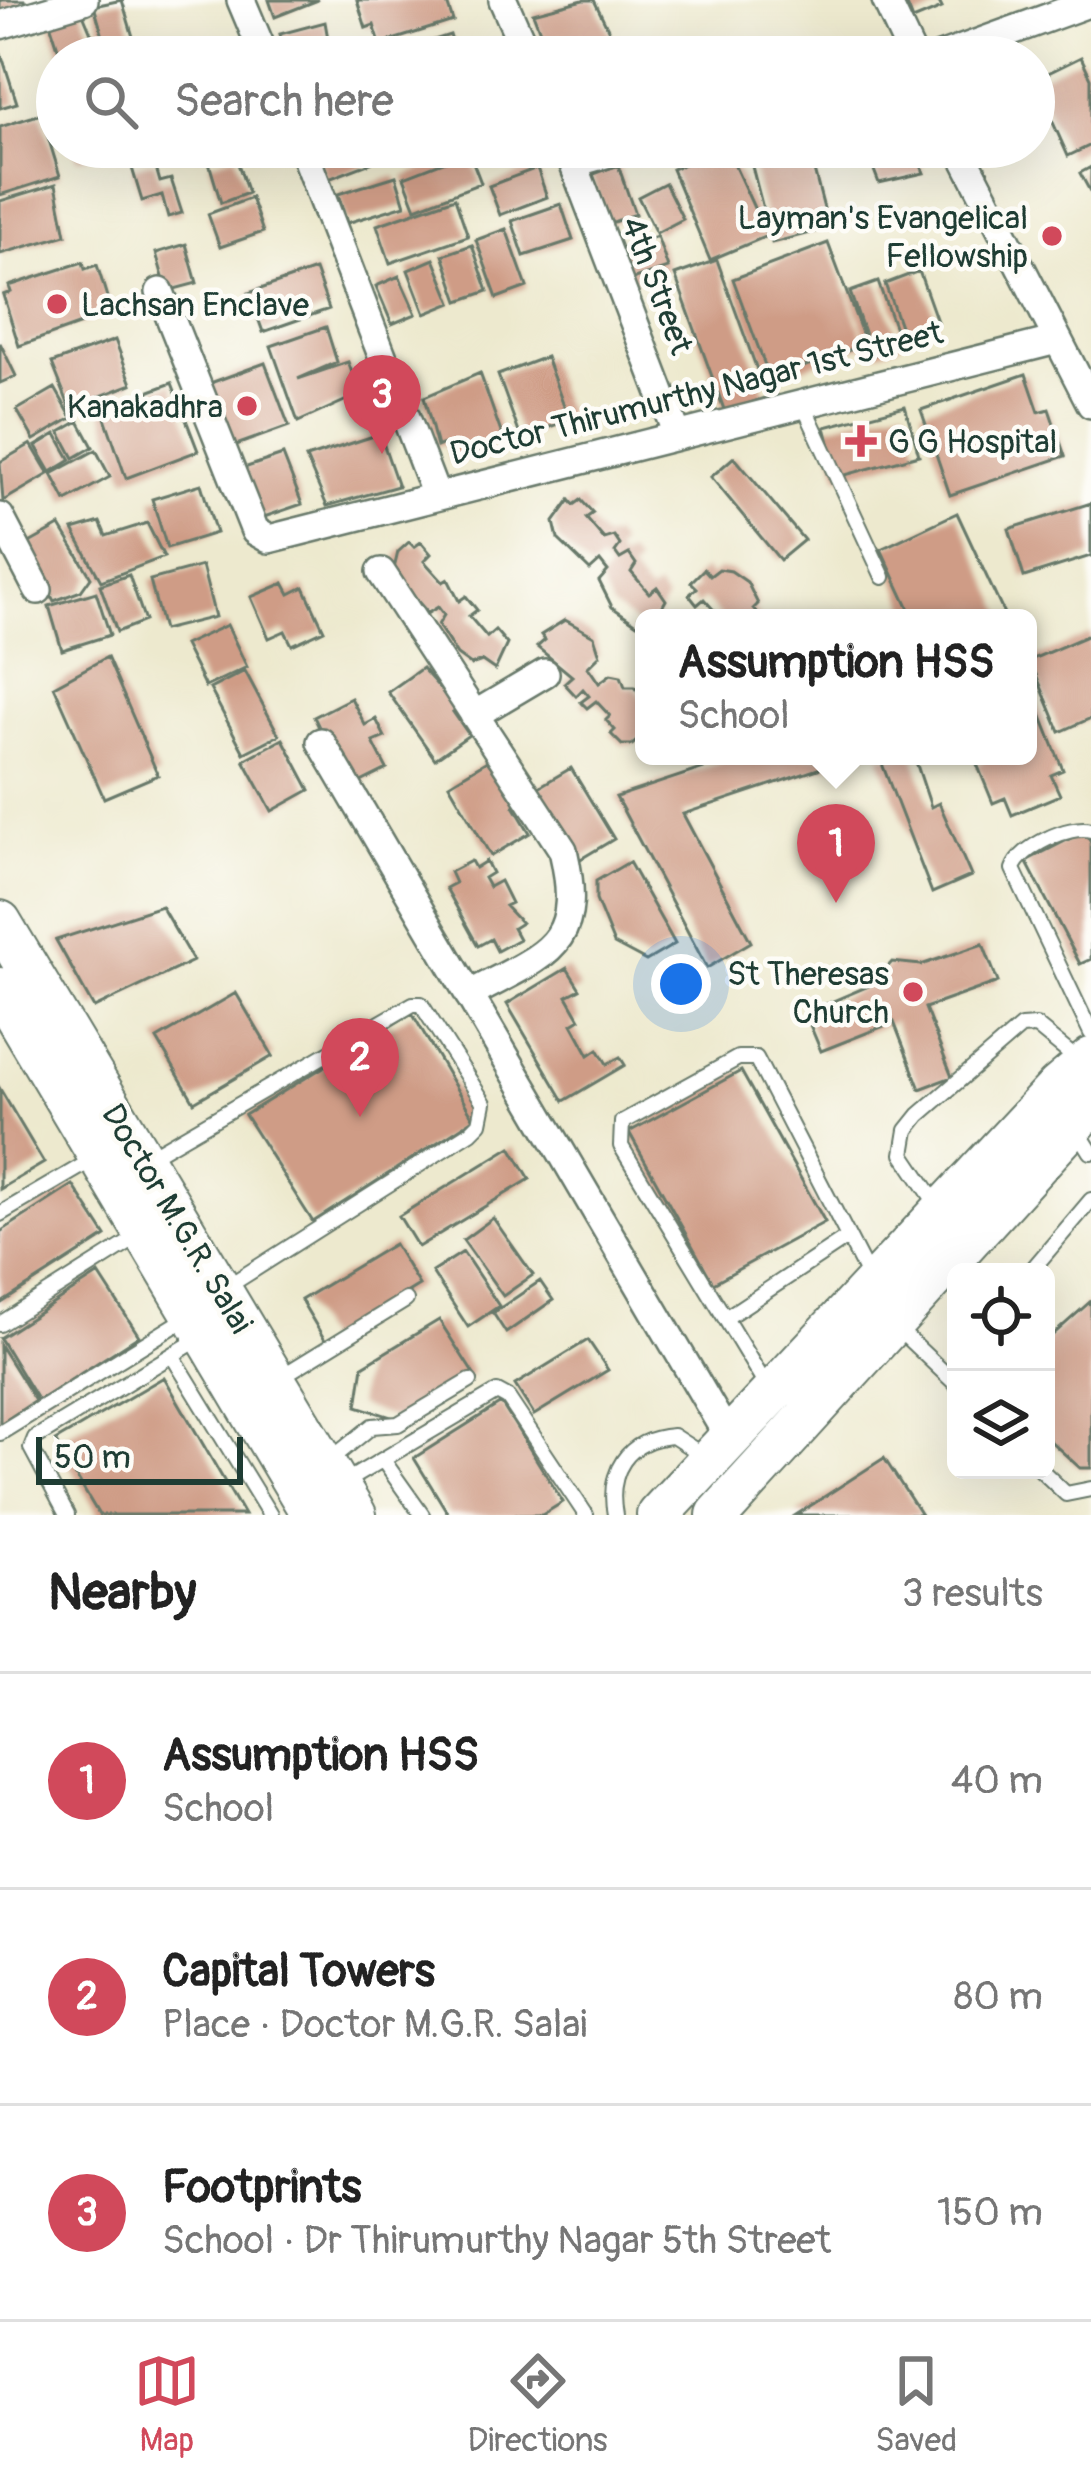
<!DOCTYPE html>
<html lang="en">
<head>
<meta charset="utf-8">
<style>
	body { margin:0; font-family:Pangolin,sans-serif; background:#f2f2f2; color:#222 }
	.controls { position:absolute; right:36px; bottom:36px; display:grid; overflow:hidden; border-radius:18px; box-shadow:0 12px 48px #0002 }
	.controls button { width:108px; height:108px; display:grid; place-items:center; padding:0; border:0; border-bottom:3px solid #e0e0e0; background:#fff; color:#222; font:60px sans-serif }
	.scale { position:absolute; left:36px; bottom:30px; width:207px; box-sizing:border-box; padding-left:12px; border:6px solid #1f3d34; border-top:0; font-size:33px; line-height:42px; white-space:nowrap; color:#1f3d34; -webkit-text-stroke:9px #fdfcf7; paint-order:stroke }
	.you { position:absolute; left:681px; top:984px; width:42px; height:42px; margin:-30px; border:9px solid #fff; border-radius:50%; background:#1a73e8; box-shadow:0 0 0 18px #1a73e833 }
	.badge { display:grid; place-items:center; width:78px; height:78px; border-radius:50%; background:#d1495b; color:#fff; font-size:39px; font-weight:700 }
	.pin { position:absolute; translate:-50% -99px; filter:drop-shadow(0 3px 6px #0008) }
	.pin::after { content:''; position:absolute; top:63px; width:42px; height:36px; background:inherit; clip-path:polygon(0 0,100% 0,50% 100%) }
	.popup { position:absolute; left:635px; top:609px; width:402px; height:156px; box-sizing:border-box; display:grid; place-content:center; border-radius:18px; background:#fff; filter:drop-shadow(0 3px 9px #0005); font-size:39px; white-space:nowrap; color:#767676 }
	.popup b { font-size:45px; color:#222 }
	.popup::after { content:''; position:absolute; left:50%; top:100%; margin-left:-24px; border:24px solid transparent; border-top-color:#fff }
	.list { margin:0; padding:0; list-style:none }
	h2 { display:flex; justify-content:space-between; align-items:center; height:156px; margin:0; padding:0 48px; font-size:51px }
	h2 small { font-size:39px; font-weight:400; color:#767676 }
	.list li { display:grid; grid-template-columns:78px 1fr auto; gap:36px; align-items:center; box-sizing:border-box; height:216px; padding:0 48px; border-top:3px solid #e0e0e0 }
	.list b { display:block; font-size:45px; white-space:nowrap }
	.list p { margin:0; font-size:39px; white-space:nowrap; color:#767676 }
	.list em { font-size:39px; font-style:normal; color:#767676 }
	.icon { flex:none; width:66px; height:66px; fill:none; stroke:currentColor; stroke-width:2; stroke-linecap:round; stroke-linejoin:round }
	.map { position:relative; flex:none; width:1091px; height:1515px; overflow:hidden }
	.search { position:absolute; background:#fff; box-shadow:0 12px 48px #0002; left:36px; right:36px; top:36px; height:132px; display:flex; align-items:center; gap:30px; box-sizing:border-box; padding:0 42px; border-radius:66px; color:#767676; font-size:45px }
	.sheet { height:804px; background:#fff }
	nav { display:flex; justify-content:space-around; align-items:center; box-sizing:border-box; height:168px; border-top:3px solid #e0e0e0; background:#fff; font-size:33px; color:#767676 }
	nav a { display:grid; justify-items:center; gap:6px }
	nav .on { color:#d1495b }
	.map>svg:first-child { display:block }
	.building { fill:#cf9c86 }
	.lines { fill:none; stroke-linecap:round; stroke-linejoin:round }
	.service-casing { stroke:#67796a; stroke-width:18 }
	.minor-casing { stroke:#67796a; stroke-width:32 }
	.primary-casing { stroke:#67796a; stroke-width:46 }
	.service { stroke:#fff; stroke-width:14 }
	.minor { stroke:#fff; stroke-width:27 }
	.primary { stroke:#fff; stroke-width:42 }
	.poi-dot { fill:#d1495b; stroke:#fdfcf7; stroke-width:4.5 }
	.labels { text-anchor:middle; stroke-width:9; stroke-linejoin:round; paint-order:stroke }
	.poi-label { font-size:33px; fill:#1f3d34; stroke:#fdfcf7; text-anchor:end }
	.street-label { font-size:33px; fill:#1f3d34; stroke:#fdfcf7 }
</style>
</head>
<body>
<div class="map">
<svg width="1091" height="1515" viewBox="0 0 1091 1515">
	<rect width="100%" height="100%" fill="#fdfcf7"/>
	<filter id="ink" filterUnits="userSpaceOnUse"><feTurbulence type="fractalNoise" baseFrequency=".00833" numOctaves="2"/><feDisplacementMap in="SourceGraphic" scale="24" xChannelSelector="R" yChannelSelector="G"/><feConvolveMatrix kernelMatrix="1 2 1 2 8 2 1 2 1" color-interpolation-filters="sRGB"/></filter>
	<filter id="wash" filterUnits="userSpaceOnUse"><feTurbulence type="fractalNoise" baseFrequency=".004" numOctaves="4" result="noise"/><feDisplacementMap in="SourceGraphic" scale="48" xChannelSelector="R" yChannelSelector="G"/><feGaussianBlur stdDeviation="2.7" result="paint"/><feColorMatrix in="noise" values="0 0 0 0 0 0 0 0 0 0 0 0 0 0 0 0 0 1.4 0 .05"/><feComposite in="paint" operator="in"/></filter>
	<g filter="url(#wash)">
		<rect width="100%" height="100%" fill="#ede9ce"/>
		<g id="blocks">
			<path class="building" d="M0,0h24l1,4 -25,8z
				M122,0l17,57h-30l-15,-51z
				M269,0h49l-43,17z
				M357,0h89l7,21 -73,23 -6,-19 -8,3z
				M583,0h11l19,39 -63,18 -17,-44z
				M905,0h33l4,8 -29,12z
				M81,9l20,48h-40l-12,-37z
				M325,22l5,28 18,-5 4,12h-65l-7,-23z
				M450,35l7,22h-72v-1z
				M0,50l17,53 -17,5z
				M1081,57l10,21v67l-23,11 -34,-76z
				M41,114l19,62 -60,19v-68z
				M74,147h39v1l-35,11z
				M314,147h51l6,16 -45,17z
				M424,147h32l1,1 -29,9z
				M726,147l41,89 -57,24 -38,-91z
				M782,147h26l21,81 -57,15 -23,-88z
				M865,147h49l10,26 -45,10z
				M469,152l12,31 -65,25 -12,-31z
				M235,155l13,38 -27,10 -12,-40z
				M154,161l6,21 11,-3 11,34 -14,4 -6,-22 -20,6 -10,-33z
				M618,165l17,49 -27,10 -17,-49z
				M1091,167v26l-11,-20z
				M537,168l10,29 -47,18 -11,-29z
				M396,176l9,29 -58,18 -9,-29z
				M665,183l18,36 -27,14 -18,-36z
				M56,184l10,51 -66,19v-53z
				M251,198l12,34 -43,15 -12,-33z
				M455,198l13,38 -78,27 -13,-38z
				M561,204l12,36 -49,16 -12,-35z
				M506,229l21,58 -30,11 -21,-58z
				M657,236l11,32 -43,14 -10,-31z
				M828,243l38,101 -96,35 -37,-100z
				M186,244l11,39 -30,8 -11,-38z
				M472,245l16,46 -29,10 -16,-46z
				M434,259l18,44 -27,11 -17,-44z
				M717,260l50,137 -42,15 -50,-137z
				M83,262l2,7 12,-4 15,48 -93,33 -16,-51 8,-3 -2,-6z
				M315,270l14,39 -66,23 -14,-39z
				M919,271l19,53 -34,13 -19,-53z
				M399,276l17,38 -24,10 -16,-38z
				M878,282l23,63 -29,10 -22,-63z
				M326,327l11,35 -39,17 50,-17 12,32 -62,28 -27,-76z
				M115,340l17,44 -62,24 -18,-45z
				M0,343l16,33 -16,7z
				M546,357l23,63 -48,18 -23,-63z
				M265,363l24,63 -61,22 -23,-63z
				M480,373l24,68 -54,20 -6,-17 -7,3 -13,-50z
				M1026,374l13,38 10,-3 16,47 -115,39 -29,-85z
				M172,383l26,68 -72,27 -24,-69z
				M55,388l17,30 -38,22 -17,-30z
				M905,406l14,49 -81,22 -13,-50z
				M79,421l14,26 -19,11 -14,-26z
				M56,434l15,26 -20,12 -15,-26z
				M380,434l18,52 -71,20 -21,-48z
				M31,444l18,30 -46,27 -3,-39z
				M96,450l14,27 -44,24 -14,-27z
				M283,455l19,49 -41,14 -17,-50z
				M734,457l70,83 -24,20 -69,-83z
				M201,484l15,49 -49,15 -15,-49z
				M570,500l4,5 7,-5 12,13 -7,5 18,21 10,-3 6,9 -5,7 5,7 9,-5 7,10 -5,8 18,21 8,-6 9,13 -10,18 -19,6 -25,-17 -13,-26 9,-10 -8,-10 -10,9 -32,-31 -4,-17z
				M1091,503v53l-67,21 -15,-48z
				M957,513l49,105h-93l-32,-69z
				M100,522l6,14 41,-13 17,34 -63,24 -28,-51z
				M60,526l31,51 -10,14 -27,10 -30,-55z
				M409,542l5,5 7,-5 10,12 -7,7 19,21 5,-3 11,22 7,-5 11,14 -8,6 18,21 8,-7 12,14 -12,26 -13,-9 -11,4 -14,-10 -19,-30 6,-10 -6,-8 -10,6 -35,-40 5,-21z
				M202,566l13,51 -52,13 -13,-50z
				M704,569l6,7 9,-7 12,2 16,11 11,22 -5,5 8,9h-40l-17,-19 -7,6 -8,-10 8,-7 -6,-6z
				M129,575l16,46 -28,11 -17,-47z
				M284,583l6,11 14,-7 20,43 -32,15 -7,-14 -16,7 -18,-41z
				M96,592l14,43 -48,15 -13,-44z
				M565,620l29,16 6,19 -12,12 11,16 12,-9 10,2 4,11h10l9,13v35l-12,10h-10l-11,-11 4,-4 -9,-10 4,-4 -14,-15 -9,7 -6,-6 8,-6 -6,-7 -7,7 -12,-13 8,-7 -35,-29 8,-7 -4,-5z
				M227,625l20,42 -42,20 -21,-42z
				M1091,634v84l-31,14 -30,-72z
				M107,657l51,118 -54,23 -50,-112z
				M422,668l36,41 -5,3 16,23 -34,24 -47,-67z
				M245,671l34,64 -35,18 -34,-64z
				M351,698l14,27 11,-6 9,18 -12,5 14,27 -38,19 -35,-71z
				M1035,699l28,71 -12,5 9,20 -48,20 -7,-17 -12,5 -16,-39 7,-2 -2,-6h46v-54z
				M283,739l27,51 -38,21 -28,-51z
				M740,756l114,1 -171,57 68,128 -44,26 -91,-171z
				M879,756h35l17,51 8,-4 32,73 -39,17z
				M487,761l32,42 -5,3 16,27 -39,23 -42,-72z
				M571,768l43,71 -40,24 -42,-72z
				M1085,831l6,12v116l-11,5 -54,-103z
				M471,861l4,7 11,-7 6,12 -8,5 5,9 11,-6 11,22 -6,3 16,17 -8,5 6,11 -22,12 -6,-12 -13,7 -32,-58 9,-5 -5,-11z
				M629,862l46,82 -29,17 -32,-17 -18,-44v-19z
				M161,906l32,55 -99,47 -38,-68z
				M983,944l15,38 -73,26 27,69 -32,12 -26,-67 -73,29 -16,-38 66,-28 21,-23 29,3z
				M567,968l13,21 -13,7 13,23 -8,5 17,31 9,-6 9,15 13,-7 5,8 -61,36 -57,-97z
				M236,993l37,63 -79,46 -37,-63z
				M412,1013l62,106 -161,103 -68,-107z
				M741,1071l84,151 -112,61 -84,-151z
				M0,1089l44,74 -44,26z
				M511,1147l19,32 -112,68 -19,-31z
				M73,1185l33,51 -106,68v-72z
				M493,1218l40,57 -30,21 -40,-56z
				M394,1244l25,41 -93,57 -25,-42z
				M463,1252l36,54 -31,21 -36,-55z
				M99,1274l40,62 -101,65 -38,-63z
				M540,1281l13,19 -47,33 -13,-20z
				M1091,1301v167h-11l-34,-31v-96z
				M439,1320l34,53 -73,47 -43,-14 6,-40z
				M588,1340l20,30 -74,45 -19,-30z
				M0,1345l35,56 -35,23z
				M164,1377l80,138h-145l-44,-74z
				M501,1403l62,99 -21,13h-93l-35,-57z
				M884,1458l37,57h-125z"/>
		</g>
	</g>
	<g filter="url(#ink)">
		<use href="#blocks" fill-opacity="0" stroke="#67796a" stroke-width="3"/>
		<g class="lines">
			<defs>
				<path id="service" d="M802,402l81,175
					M1091,830c-21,-6 -71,17 -78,39l78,164
					M1076,1128l15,24
					M147,1158l266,-154h8l63,99 -4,20 -9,9 -246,156
					M938,1206l-35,-52 4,-24 12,-15 102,-88 15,-1 44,36
					M0,1214l94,-55
					M1030,1272l61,-72
					M727,1317l121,-80
					M0,1324l141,-89
					M896,1327l60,57
					M172,1355l98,160
					M279,1378l127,-78
					M768,1389l-147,-243 1,-24 116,-64h18l114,221
					M0,1433l190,-117
					M383,1460l39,55
					M329,1461l43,-35 26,-2 72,-43
					M1041,1470l25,24 25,-5
					M343,1483l154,-91 11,6 78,117
					M67,1515l-36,-67 4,-10 167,-101
					M615,1515c-8,-42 11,-76 58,-79l34,22"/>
				<path id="minor" d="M241,0l24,57
					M503,0l25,57
					M886,0l27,57
					M0,25l84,-25
					M940,57l151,-55
					M302,147l133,346
					M567,147l109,285
					M959,147l132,257
					M574,163l56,-16
					M160,292l95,239 14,8 788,-199
					M0,517l38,73
					M381,572l182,278c23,98 -17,103 -94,145
					M474,715l71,-42
					M321,742l408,696"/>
				<path id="primary" d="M0,922l355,593
					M0,989l313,526
					M658,1515l400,-428 33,-28
					M718,1515l373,-410"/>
			</defs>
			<use href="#service" class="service-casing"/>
			<use href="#minor" class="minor-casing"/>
			<use href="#primary" class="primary-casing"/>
			<use href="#service" class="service"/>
			<use href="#minor" class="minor"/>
			<use href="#primary" class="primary"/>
		</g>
	</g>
	<g class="poi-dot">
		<circle cx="1052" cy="236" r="12"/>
		<circle cx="57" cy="304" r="12"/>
		<circle cx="247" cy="406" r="12"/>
		<path d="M855 423h12v12h12v12h-12v12h-12v-12h-12v-12h12z"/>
		<circle cx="913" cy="992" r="12"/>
	</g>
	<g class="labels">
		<g class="poi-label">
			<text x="1028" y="229">Layman's Evangelical<tspan x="1028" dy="38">Fellowship</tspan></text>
			<text x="81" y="316" text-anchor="start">Lachsan Enclave</text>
			<text x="223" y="418">Kanakadhra</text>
			<text x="888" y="453" text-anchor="start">G G Hospital</text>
			<text x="889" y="985">St Theresas<tspan x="889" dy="38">Church</tspan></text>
		</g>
		<g class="street-label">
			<text transform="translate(658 285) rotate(69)" y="12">4th Street</text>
			<text transform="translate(696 392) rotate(-14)" y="12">Doctor Thirumurthy Nagar 1st Street</text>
			<text transform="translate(178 1218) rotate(59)" y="12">Doctor M.G.R. Salai</text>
		</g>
	</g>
</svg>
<div class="controls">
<button><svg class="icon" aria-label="locate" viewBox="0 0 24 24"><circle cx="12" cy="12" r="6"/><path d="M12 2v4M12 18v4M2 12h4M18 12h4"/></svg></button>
<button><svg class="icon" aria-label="layers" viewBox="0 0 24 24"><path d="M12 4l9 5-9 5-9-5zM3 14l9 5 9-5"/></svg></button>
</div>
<div class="scale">50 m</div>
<div class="you"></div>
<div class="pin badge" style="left:836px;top:903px">1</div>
<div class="popup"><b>Assumption HSS</b>School</div>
<div class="pin badge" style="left:360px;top:1117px">2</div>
<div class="pin badge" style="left:382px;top:454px">3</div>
<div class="search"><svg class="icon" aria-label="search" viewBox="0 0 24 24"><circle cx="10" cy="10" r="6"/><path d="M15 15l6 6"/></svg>Search here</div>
</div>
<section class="sheet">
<h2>Nearby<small>3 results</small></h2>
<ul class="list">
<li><span class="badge">1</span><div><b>Assumption HSS</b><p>School</p></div><em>40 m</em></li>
<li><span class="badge">2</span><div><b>Capital Towers</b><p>Place · Doctor M.G.R. Salai</p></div><em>80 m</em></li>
<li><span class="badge">3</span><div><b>Footprints</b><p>School · Dr Thirumurthy Nagar 5th Street</p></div><em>150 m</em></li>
</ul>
</section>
<nav>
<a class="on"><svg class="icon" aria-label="map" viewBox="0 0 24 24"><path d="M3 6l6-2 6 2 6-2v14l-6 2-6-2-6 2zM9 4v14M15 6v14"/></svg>Map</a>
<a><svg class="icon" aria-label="directions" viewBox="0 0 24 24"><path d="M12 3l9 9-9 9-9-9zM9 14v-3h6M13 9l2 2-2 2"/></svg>Directions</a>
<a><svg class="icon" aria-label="saved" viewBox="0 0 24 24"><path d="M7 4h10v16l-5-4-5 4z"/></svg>Saved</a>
</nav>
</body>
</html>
